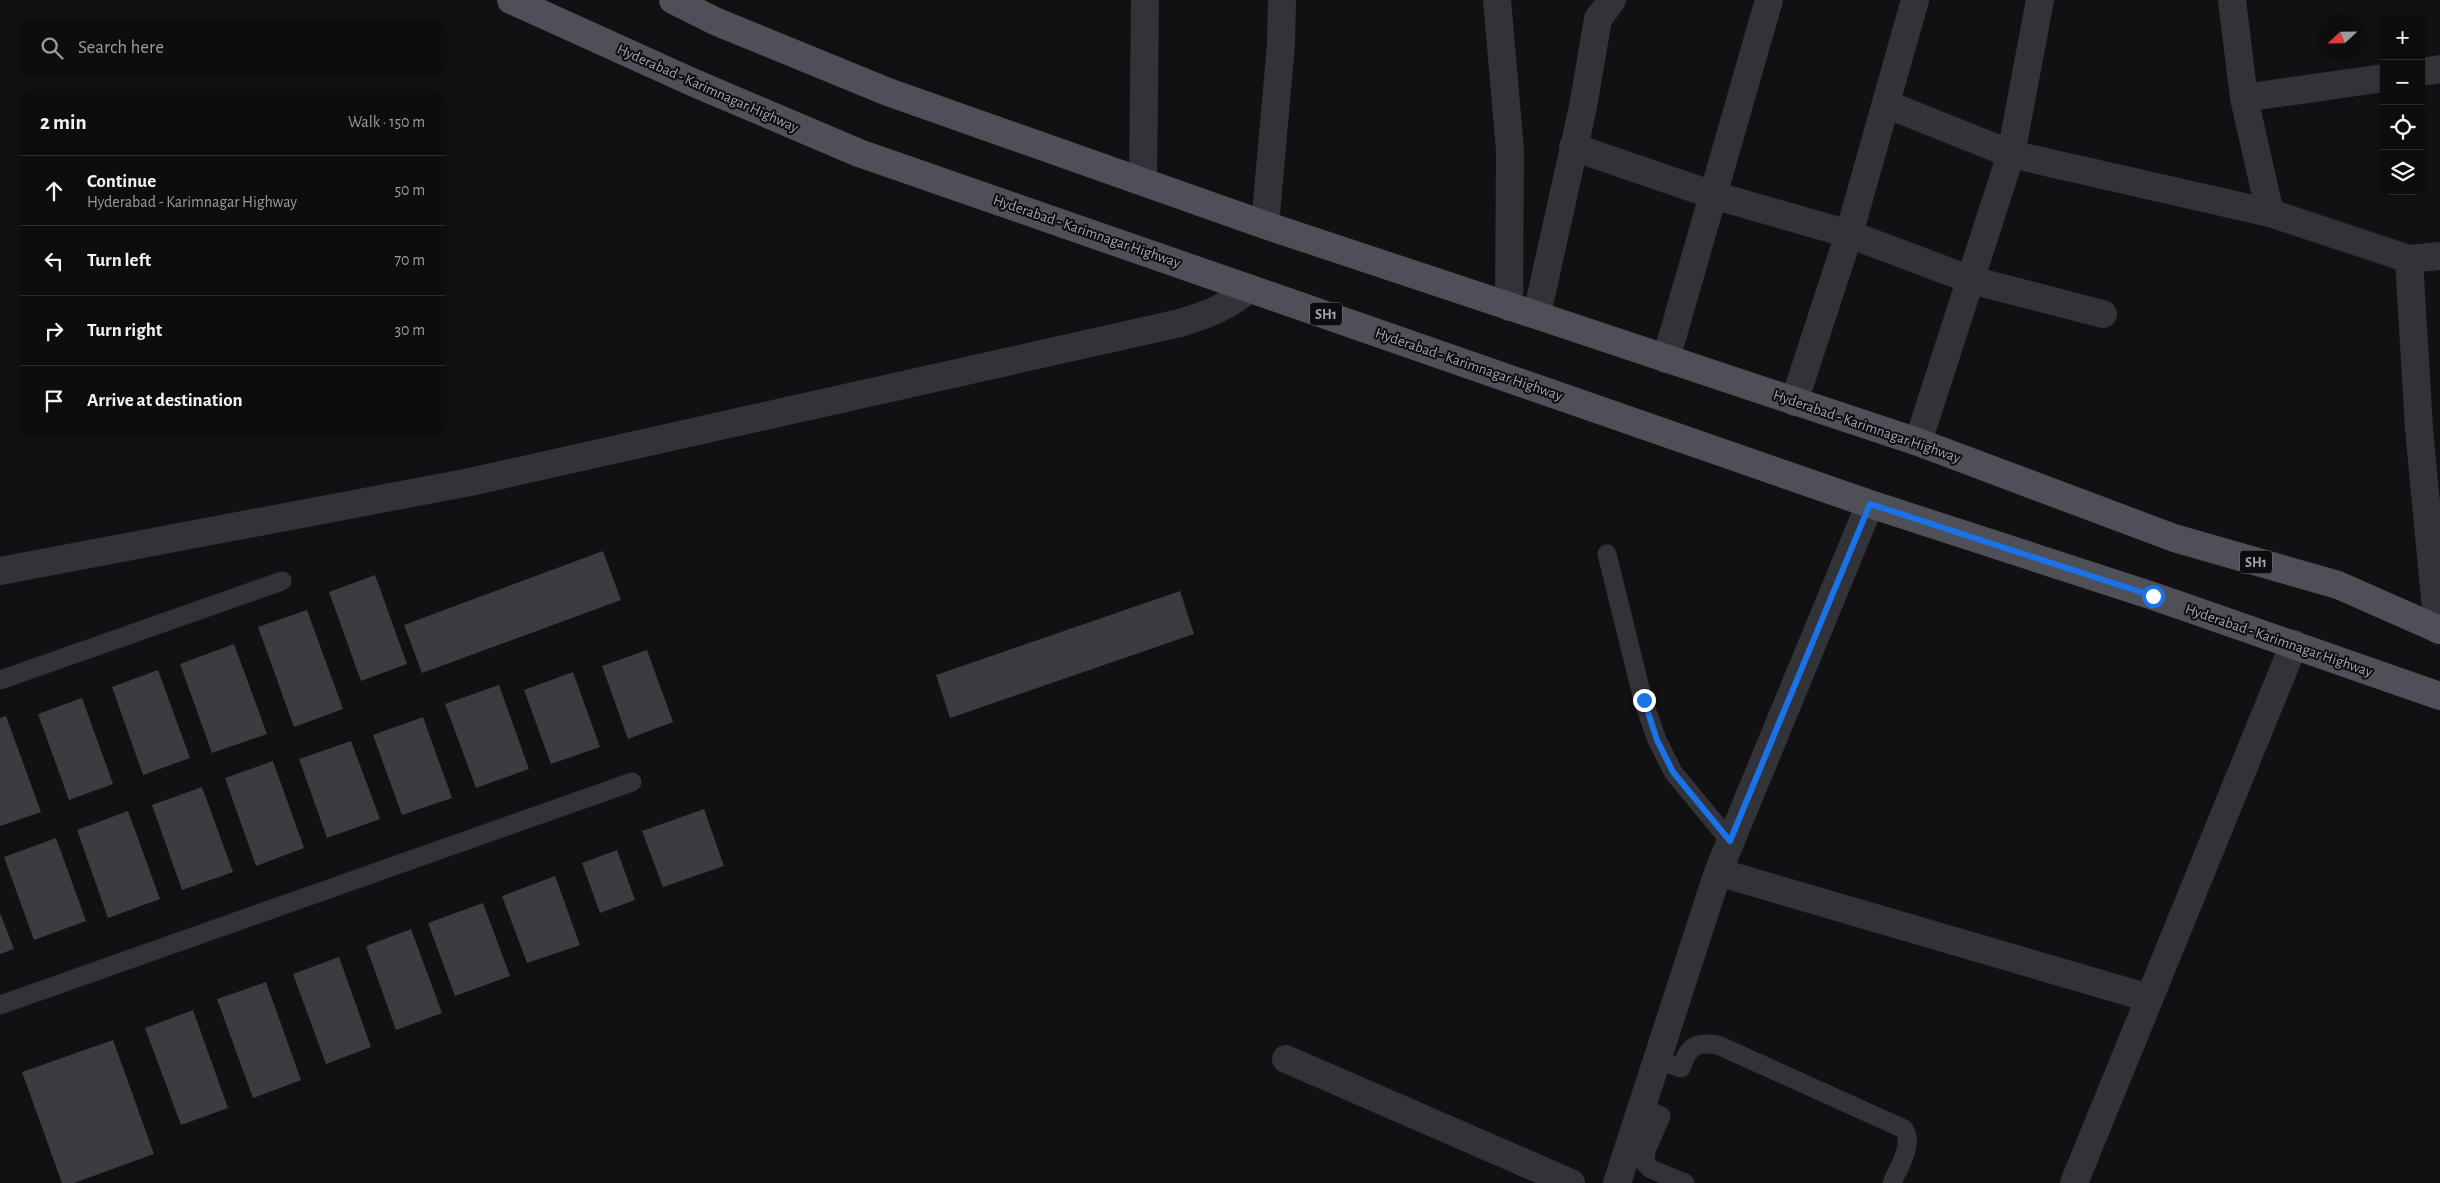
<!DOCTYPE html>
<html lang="en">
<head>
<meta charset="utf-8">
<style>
	body { margin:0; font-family:"Alegreya Sans",sans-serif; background:#161617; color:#f1f3f6 }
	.controls { position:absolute; right:15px; top:15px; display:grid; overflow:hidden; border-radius:10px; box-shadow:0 1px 4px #0004 }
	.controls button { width:45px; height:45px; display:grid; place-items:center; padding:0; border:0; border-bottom:1px solid #2d2d2e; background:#0d0d0e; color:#f1f3f6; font:25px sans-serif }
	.compass { position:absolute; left:2320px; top:15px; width:45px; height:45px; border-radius:50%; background:#0d0d0e; box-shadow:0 1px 4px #0004; rotate:248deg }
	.stop { position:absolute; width:15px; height:15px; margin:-11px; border:4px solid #1a73e8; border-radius:50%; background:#fff }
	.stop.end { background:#1a73e8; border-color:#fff; box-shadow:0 1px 5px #0008 }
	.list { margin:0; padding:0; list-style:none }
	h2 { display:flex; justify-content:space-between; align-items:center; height:65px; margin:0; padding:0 20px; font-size:21px }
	h2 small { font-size:16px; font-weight:400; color:#9a9c9e }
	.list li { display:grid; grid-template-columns:32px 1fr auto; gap:15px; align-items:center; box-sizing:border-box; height:70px; padding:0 20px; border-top:1px solid #2d2d2e }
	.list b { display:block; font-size:19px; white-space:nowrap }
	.list p { margin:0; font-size:16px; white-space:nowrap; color:#9a9c9e }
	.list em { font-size:16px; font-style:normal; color:#9a9c9e }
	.icon { flex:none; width:28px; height:28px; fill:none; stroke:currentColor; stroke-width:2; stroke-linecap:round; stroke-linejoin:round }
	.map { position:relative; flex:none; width:2440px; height:1183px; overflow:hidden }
	.search { position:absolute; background:#0d0d0e; box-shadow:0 1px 4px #0004; left:20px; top:20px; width:425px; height:55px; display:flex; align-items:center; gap:12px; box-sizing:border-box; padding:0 18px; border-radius:15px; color:#9a9c9e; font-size:19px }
	.panel { position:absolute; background:#0d0d0e; box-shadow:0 1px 4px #0004; left:20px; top:90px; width:425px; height:345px; border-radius:15px }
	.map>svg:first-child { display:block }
	.building { fill:#3c3b40 }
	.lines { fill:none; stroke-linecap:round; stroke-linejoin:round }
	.service { stroke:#323338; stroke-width:19 }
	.minor { stroke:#323338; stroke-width:28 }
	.tertiary { stroke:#323338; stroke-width:28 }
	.primary { stroke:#4e4f57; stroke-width:28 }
	.route { stroke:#1a73e8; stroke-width:6 }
	.labels { text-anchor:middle; stroke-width:4; stroke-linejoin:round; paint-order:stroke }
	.shield { fill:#0d0c0e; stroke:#757882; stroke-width:1 }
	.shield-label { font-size:14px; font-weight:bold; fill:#a2a6b4 }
	.street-label { font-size:15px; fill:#a2a6b4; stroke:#0d0c0e }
</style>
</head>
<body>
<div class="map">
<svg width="2440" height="1183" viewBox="0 0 2440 1183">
	<rect width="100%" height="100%" fill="#111113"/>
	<path class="building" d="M603,551l18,49 -199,73 -18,-48z
		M375,575l32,89 -46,17 -32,-89z
		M1180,591l14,43 -244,84 -14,-43z
		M307,610l36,99 -49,18 -36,-100z
		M234,644l33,90 -55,19 -32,-89z
		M647,650l26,72 -45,17 -26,-73z
		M158,670l32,88 -47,17 -31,-88z
		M573,672l27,75 -49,17 -27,-74z
		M499,685l30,84 -53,19 -31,-84z
		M82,698l31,86 -44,16 -31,-86z
		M6,716l35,96 -41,14v-108z
		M423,717l29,81 -50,17 -29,-80z
		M351,741l29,78 -53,19 -28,-79z
		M273,761l31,87 -48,18 -31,-88z
		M202,787l31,85 -51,18 -30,-85z
		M704,809l20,57 -61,21 -21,-56z
		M128,811l32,88 -52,19 -31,-88z
		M56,838l30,83 -52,19 -30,-83z
		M617,850l18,50 -35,13 -18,-50z
		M555,876l25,69 -53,18 -25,-67z
		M483,903l27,73 -55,20 -27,-73z
		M0,913l14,36 -14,5z
		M411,929l31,84 -46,17 -30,-84z
		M339,957l32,90 -45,17 -33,-90z
		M266,982l35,98 -48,18 -36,-99z
		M193,1010l35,98 -47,17 -36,-97z
		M113,1040l41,114 -80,29h-12l-40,-111z"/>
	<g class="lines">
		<path class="service" d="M1607,554l36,146 14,40 16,32 57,69
			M0,680l282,-99
			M0,1005l632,-223
			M1657,1060l24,8c8,-21 13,-27 37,-23l186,84c10,16 -5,37 -12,54
			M1642,1108l19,8 -15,35 -1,12 6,6 34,14"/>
		<path class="minor" d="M1497,0l13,150 -1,157
			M2232,0l12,98
			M2421,72l19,-3
			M1886,104l125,50 259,59 139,46 31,-3
			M1573,147l140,48 136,39 122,46 132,34
			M1143,181l2,-181
			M2270,213l-26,-115 140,-20
			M1265,225l16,-180 1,-45
			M2409,259l10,170 19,201
			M1537,314l46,-207 15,-88 14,-19
			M1666,359l103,-359
			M1794,402l55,-168 66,-234
			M1918,442l93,-288 29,-154
			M1718,872l431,126
			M1286,1059l285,124
			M1617,1183l101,-311 152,-368
			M2074,1183l220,-539"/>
		<path class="tertiary" d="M0,571l470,-89 710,-159c26,-8 49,-16 69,-35"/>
		<path class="primary" d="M511,0l181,82 167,71 1011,351 283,92 287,100
			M673,0l44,22 171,70 377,133 653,217 256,96 164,47 102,45"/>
	</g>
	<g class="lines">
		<path class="route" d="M1644,700l13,40 16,32 57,69 140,-337 283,92"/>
	</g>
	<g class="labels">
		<g class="shield">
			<rect x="1310" y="302.5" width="32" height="23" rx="4"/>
			<rect x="2240" y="550.5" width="32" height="23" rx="4"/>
		</g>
		<g class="shield-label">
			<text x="1326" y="319">SH1</text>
			<text x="2256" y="567">SH1</text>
		</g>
		<g class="street-label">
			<text transform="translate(708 88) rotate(24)" y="5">Hyderabad - Karimnagar Highway</text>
			<text transform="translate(1087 231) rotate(19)" y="5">Hyderabad - Karimnagar Highway</text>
			<text transform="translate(1469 364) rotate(19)" y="5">Hyderabad - Karimnagar Highway</text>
			<text transform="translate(1867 426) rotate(19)" y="5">Hyderabad - Karimnagar Highway</text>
			<text transform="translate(2279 640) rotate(19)" y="5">Hyderabad - Karimnagar Highway</text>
		</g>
	</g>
</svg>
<div class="controls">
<button>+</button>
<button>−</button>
<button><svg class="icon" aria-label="locate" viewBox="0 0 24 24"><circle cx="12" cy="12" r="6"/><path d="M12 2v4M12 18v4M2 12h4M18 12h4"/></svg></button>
<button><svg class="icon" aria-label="layers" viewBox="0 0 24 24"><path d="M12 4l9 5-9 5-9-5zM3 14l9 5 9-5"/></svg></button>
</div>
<svg class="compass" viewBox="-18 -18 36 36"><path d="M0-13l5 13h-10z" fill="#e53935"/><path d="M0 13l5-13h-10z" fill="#9a9c9e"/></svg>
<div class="stop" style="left:2153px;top:596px"></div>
<div class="stop end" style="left:1644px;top:700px"></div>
<div class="search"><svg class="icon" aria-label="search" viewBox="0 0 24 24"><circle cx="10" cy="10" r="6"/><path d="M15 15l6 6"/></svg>Search here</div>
<section class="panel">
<h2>2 min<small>Walk · 150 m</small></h2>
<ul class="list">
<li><svg class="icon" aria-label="ahead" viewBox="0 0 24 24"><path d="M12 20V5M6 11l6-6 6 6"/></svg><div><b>Continue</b><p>Hyderabad - Karimnagar Highway</p></div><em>50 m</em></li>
<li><svg class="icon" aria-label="left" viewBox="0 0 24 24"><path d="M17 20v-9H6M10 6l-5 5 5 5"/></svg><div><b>Turn left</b></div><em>70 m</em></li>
<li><svg class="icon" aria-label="right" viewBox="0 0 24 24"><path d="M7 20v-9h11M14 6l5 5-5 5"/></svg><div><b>Turn right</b></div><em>30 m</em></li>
<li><svg class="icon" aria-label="arrive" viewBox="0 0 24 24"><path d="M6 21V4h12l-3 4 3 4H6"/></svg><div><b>Arrive at destination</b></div></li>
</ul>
</section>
</div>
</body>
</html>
